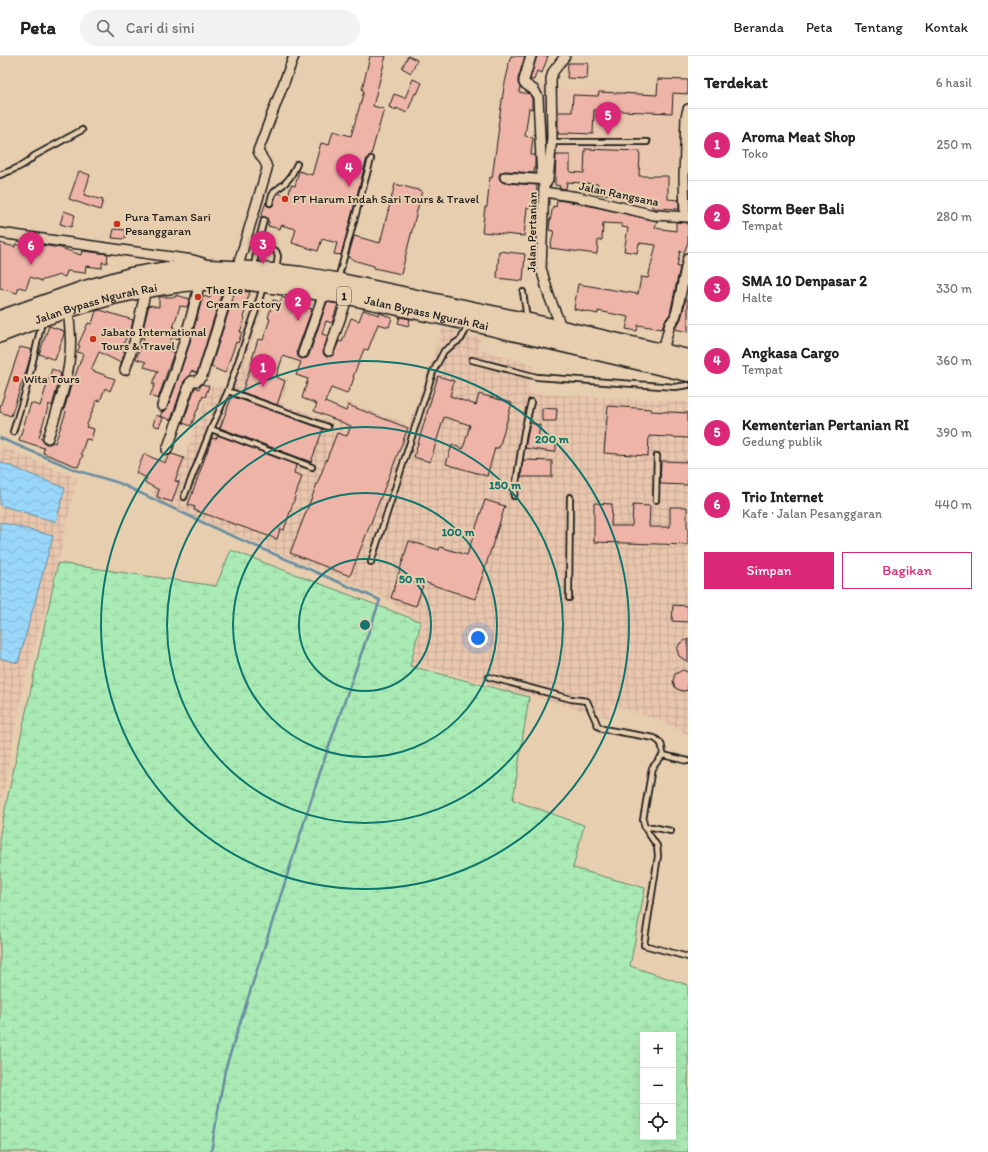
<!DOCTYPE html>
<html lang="id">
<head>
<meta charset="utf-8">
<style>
	body { margin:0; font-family:Itim,sans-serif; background:#f2f2f2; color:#222 }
	.controls { position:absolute; right:12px; bottom:12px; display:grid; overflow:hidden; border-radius:0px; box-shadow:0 4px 16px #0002 }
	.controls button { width:36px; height:36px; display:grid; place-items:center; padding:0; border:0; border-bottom:1px solid #e0e0e0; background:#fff; color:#222; font:20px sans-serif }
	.you { position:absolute; left:478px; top:582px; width:14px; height:14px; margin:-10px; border:3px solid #fff; border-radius:50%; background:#1a73e8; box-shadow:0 0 0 6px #1a73e833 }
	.badge { display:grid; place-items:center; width:26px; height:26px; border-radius:50%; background:#db2777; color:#fff; font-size:13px; font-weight:700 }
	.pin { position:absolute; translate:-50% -33px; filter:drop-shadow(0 1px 2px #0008) }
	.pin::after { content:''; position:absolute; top:21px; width:14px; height:12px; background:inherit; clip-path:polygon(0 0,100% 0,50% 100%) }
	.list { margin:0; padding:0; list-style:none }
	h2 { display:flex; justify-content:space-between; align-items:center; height:52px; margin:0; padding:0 16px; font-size:17px }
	h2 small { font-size:13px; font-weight:400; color:#767676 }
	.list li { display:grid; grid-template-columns:26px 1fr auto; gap:12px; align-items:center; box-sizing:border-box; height:72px; padding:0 16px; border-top:1px solid #e0e0e0 }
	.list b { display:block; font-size:15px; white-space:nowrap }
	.list p { margin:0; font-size:13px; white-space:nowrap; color:#767676 }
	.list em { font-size:13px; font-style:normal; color:#767676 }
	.actions { display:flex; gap:8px; padding:12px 16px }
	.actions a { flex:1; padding:9px 0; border:1px solid #db2777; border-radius:0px; text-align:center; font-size:14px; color:#db2777 }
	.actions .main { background:#db2777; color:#fff }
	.icon { flex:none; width:22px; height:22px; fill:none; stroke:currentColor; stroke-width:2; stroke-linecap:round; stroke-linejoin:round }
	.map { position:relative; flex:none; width:688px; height:1096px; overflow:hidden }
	header { display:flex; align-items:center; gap:24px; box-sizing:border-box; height:56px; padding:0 20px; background:#fff; border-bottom:1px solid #e0e0e0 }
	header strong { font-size:19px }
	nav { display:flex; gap:22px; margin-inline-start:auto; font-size:14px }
	.search { width:280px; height:36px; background:#f2f2f2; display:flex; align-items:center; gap:10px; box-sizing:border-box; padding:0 14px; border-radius:22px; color:#767676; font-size:15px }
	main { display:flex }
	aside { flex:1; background:#fff }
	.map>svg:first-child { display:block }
	.built { fill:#e9c6ad }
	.industrial { fill:url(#industrial-grid) }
	.wetland { fill:url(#wetland-marsh); stroke:#638468; fill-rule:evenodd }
	.water { fill:url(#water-waves); stroke:#678ca1 }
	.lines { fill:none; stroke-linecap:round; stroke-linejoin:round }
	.stream { stroke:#678ca1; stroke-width:2.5 }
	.building { fill:#eeb4a8; stroke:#1c1c1c }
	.lane-casing { stroke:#1c1c1c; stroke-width:8 }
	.street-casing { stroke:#1c1c1c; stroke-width:12 }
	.highway-casing { stroke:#1c1c1c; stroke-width:19 }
	.lane { stroke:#e7ceaf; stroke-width:4.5 }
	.street { stroke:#e7ceaf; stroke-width:9 }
	.highway { stroke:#e7ceaf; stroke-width:16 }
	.ring { fill:none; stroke:#0f766e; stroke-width:2 }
	.poi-dot { fill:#c8321e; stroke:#e7ceaf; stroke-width:1.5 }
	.labels { text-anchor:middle; stroke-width:4; stroke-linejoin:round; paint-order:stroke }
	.shield { fill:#e7ceaf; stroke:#595148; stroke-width:1 }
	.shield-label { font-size:11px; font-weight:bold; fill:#1c1c1c }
	.street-label { font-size:12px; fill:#1c1c1c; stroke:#e7ceaf }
	.poi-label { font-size:12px; fill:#1c1c1c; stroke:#e7ceaf; text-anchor:start }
	.centre { fill:#0f766e; stroke:#e7ceaf; stroke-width:2 }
	.ring-label { font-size:12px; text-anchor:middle; font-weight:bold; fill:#0f766e; stroke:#e7ceaf; stroke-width:4; stroke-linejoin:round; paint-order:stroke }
</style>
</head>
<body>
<header>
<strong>Peta</strong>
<div class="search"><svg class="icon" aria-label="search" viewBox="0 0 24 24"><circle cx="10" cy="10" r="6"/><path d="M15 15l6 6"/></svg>Cari di sini</div>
<nav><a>Beranda</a><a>Peta</a><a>Tentang</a><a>Kontak</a></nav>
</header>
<main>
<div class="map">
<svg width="688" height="1096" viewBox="0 0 688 1096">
	<defs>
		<pattern id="industrial-grid" width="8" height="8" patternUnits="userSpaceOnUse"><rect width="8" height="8" fill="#e9c6ad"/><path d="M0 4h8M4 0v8" fill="none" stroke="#c7aa94"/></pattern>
		<pattern id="wetland-marsh" width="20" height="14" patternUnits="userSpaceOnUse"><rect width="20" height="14" fill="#aaebb5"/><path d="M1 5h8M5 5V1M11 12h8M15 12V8" fill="none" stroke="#92c99b"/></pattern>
		<pattern id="water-waves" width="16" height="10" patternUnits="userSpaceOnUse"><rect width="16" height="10" fill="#99d7fa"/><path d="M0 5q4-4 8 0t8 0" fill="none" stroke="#83b8d6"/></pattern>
	</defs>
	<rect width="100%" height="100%" fill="#e7ceaf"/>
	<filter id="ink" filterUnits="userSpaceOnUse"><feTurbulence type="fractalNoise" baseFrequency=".025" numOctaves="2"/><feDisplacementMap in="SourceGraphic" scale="8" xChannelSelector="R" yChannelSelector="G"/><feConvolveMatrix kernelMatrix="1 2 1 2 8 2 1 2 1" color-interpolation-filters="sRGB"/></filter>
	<g filter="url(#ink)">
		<path class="built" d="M540,31l141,7 -5,80 -104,-3v-18h-34v-52z"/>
		<path class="industrial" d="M256,234l12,1 -24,75 45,14 -8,23 56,20 9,-21 63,22 34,-96 38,9 -2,12 54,16 -6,28 161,9v333l-24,-13 -53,-18 -1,14 -199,-56 12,-38 -38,-26 -234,-100 15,-47 19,6 8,-26 17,-46 13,4z
			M0,390l77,32 -19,85 -35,124 -23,120z"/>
		<path class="wetland" d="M231,494l190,72 -11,44 119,31 -16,103 71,25 -11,43 72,20 -15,78 58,19v167h-688v-319l58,-270 158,23zM643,979h30v102h-30z"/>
		<path class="water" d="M0,406l65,26 -9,34 -56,-17z
			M0,466l53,14 -35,127 -18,-5z"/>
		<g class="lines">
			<path class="stream" d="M0,382l76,32 43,13 102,48 159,69 -57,163 -98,307 -14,82"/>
		</g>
		<path class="building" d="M370,0h16l-13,50 11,3 -13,46 -4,3 -26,97 -7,-1 3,-11 -15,-4 -4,12 -26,-8 4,-14 -15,-4 -1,4 -12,-3 1,-4 -4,-5h-2l-3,2 6,-17 1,3 4,2 2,-2 3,-9 2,-3 10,3 3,-11 4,1 4,-15 13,4 9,-32 8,2 4,-14 18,5 13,-45 -2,-1z
			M408,0l9,4 -6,13 -9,-5z
			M511,0h14l-7,23v4l2,4 -1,5 11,2 2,5v10l-3,-1 -4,28 8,1 -2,18h4v9l-1,9 -29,-2 -5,2 -1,4 1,3 4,3 33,2 -2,24 -8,-1 -3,28 -42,-4 3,-25h2l3,-30 2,1 7,-51h-1l6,-40 5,-21h-1z
			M537,0h11l-6,17 -5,-2 -3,9 -4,-1z
			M568,7h20l-1,16 -20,-1z
			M413,23l9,4 -5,11 -2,-1 -8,20 -11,-5v2l-7,-3 5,-13 11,4z
			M658,23l30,1v14l-15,-1 -1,20 -78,-3 -1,24 -24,-1v1h-11v-22h14l1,-17 25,1 1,-4 58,3z
			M585,93l55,2 -1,25h29v23l11,1v9l-27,-1v-8h-18v-5l-37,-1 1,-10 -31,-2 -1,7 -7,-1 1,-2 -5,-1 1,-30h14v17l14,1z
			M79,115l11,4 -6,20 19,5 -3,10 -31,-11z
			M395,128l27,7 -21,83 -27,-6v-2l-21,-6v-1l-5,-2 6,-21 26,7z
			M557,144l20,3 80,18 -2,7 21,3v-9l12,1v19l-4,11 -4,-2 -3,16h3l-9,42 -1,5 -6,8 -2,7 -24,-4 -1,6 -11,-2 3,-12 -31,-6v3l-24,-5 4,-25 60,10 3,-17 7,1 8,-33 -17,-2 -2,10 -13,-2 4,-23 -6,-1v-3l-19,-1 -1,17h-4l-1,14 -47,-6 4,-17 -5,-1 1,-10v1l3,-15 3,1z
			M64,155l11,4 -4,12 -11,-3z
			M114,173l12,1 -1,9 -13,-1z
			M0,187l15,4v-3l24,6 2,-5 20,3 20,7 1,-4 26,3 -1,9 -5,-1v6l-16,-2 -1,7 -18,-2 -2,6 -5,-2 -17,5 -1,1 -12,-4 -4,12 -7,-2 -2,6 -17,-5z
			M499,195l26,3 -2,27 -26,-3z
			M212,235l10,1 -25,81 -6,-2 -1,5 -6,5 -13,39 -11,-4 2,-4 3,-1 2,-3 6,-15 16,-47 14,-50 7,2z
			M235,235l15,1 -4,12h2l-5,13 2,1 -5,14h2l-4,11 -2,-1 -11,31 -14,-6z
			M176,239l14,4 -3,8 -7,-1 -7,22 8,3 -2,8 -7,-2 -5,13 7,2 -16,47 -8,-3 5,-12h-3l6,-13 -14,-4 2,-5 -10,-3 8,-21 -3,-1 8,-32 10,2v-10h17z
			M282,241l8,3 -1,2 23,7 -15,42 1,6 3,2 6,-1 2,-3 18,-53 11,2 -6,19 -6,-2 -4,13 6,2 -5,16 1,3 3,2 6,-2 6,-14 3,1 9,-24 8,3 4,-11 16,5 1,-2 12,5 -3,9 -11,-3 -10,26 -4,-1 -11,28h1l-3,10 -1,-1 -3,8 -16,-6 -6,14 21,9 2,-6 60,23 -58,148 -60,-23 47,-120 10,3 4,-10 -37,-15 3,-7 -15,-6 6,-19 -12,-4 5,-13 -18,-6 -7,21 9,4 -8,24 -35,-13 11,-32 -1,-1 6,-20 5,1 7,-21 -2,-1 5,-18 7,2z
			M686,243l2,1v32l-13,-3 6,-10z
			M100,254l33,10 -3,14 -2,-1 -7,17 4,2 -4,11 -22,-11 -8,18 24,9 -5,12 -5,-3 -5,13 -3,-1 -11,27 8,2 -3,11 -5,-1 -5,15 2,1 -5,12 -35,-14 1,-5 -25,-8 12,-37 9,3 12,-37 7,3v1l2,1 -9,32 -3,-2 -10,33 3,1 1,4 3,2h4l3,-2 2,1 11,-31 -2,-2 9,-32 1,1 9,-25 -6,-2 3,-6 -2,-1 10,-22 4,1 4,-13z
			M400,261l10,2 -2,7 -10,-3z
			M49,270l15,5v3l-9,26 -16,-6z
			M20,291l12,3 -4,15 -17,51 -11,-4v-5z
			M438,320l16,5 -4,15 26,9 3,-11 33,9 -13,45h-4l-8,28 -41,-12 6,-19 11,4 7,-24 -26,-8 -14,45 -16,-5z
			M202,328l7,2 -4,11 -2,-1 -5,14h-1l-6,16 -8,-3 12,-36 4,2z
			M232,340l91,33 -12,33 -91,-34z
			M608,350l43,3v2l37,2v25l-39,-2 -1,20 -44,-3z
			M542,352l15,1 -1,12h-14z
			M156,359l7,3 -4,9 -6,-2z
			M530,367l10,2 -2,13 18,1v12l-4,1 -27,-4z
			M218,379l78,30 -2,8 8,3 -18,54 -4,-1 -3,10 -83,-29 1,-3 -7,-2 24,-67 4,1z
			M144,398l21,9 3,-7 4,-2 12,4 -9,23 4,1 -7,20 -15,-5 2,-7 -15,-8 3,-4 -11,-5z
			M523,404l29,1v16h-31z
			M661,405l27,1v23l-28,-1z
			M485,444l20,6 -30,93 -51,-17 -8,24 -25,-8 18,-57 30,9 1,-3 27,8z
			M594,447l18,1 -1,22h21l1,-21 17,1 -1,21h21v-20h17v21h1v17l-94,-3z
			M673,549l15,1v16l-16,-1z
			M688,583v23l-9,-6 -2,-7 3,-6z
			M683,614l5,2v18l-5,1 -6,-2 -2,-2 -2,-6 2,-7z"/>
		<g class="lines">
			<defs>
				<path id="lane" d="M551,86h96
					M0,119c12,-5 25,-9 34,-19l48,-26
					M270,147c3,-16 8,-12 17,-22 5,-5 7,-11 10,-17
					M257,191l14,2 5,2 2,5 -2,13
					M254,212l3,-21 7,-27
					M338,223l33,-120
					M523,236l4,27
					M472,304l65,17 138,10 13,-2
					M228,335l100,36
					M211,373l101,38
					M13,376l14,-46 15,-64
					M514,440l10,-64 7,-30
					M184,441l27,-68 17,-38 27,-78 8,-26
					M656,444l1,-44
					M371,506l62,-190 11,-21 17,-12 8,-15
					M569,542l1,-101
					M489,621l82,22 16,2 11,25 5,3 51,9c9,5 8,8 9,17
					M688,705l-25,-6 -11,13 -9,52 2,8 12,18 1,10 -14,89 44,12
					M645,772l7,-1 19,4"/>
				<path id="street" d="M531,0l-7,24v3l10,7 4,7 4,82 2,6
					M505,121l43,3
					M544,136l34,5 76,18 34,2
					M685,161l-1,-40 2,-60 2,-8
					M0,177l193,27 10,3 3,2
					M237,213l30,-100c0,-7 -6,-11 -9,-18l36,-95
					M562,273l-13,-33 -8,-28 3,-82 4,-6 4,-43 -1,-58 2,-7 12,-16
					M329,295l19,-55
					M657,296l8,-9 5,-19 5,-7 2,-6 11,-53
					M303,297l21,-60
					M125,314l9,-27 12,-54
					M162,350c16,-41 28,-82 38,-124
					M48,382c8,-25 18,-50 21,-75 3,-18 1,-36 -1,-54
					M167,394l23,-67 2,-2h5l5,-5 30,-95"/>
				<g id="highway">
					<path d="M0,263l82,-29 49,-14 37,-6 41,-2 44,2 48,5 40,7 221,47 126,29"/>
					<path id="s1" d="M0,278l42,-16 26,-9 45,-13 33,-7 38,-6 16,-1 41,-1 47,6 60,9 134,29 206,48"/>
				</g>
			</defs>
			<use href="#lane" class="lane-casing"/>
			<use href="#street" class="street-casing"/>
			<use href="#highway" class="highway-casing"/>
			<use href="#lane" class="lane"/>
			<use href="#street" class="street"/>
			<use href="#highway" class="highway"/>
		</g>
	</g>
	<g class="ring">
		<circle cx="365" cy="569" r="66"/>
		<circle cx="365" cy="569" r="132"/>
		<circle cx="365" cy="569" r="198"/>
		<circle cx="365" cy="569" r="264"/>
	</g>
	<g class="poi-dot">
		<circle cx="285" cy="143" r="4"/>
		<circle cx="117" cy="168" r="4"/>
		<circle cx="198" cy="241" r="4"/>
		<circle cx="93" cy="283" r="4"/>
		<circle cx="16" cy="323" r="4"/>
	</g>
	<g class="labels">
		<rect class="shield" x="337" y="231" width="14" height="18" rx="3"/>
		<g class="shield-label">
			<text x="344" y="244">1</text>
		</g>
		<g class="street-label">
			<text transform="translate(619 138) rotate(12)" y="4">Jalan Rangsana</text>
			<text transform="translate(532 176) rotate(-89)" y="4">Jalan Pertanian</text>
			<text dy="4" stroke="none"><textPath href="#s1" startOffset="101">Jalan Bypass Ngurah Rai</textPath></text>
			<text dy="4" stroke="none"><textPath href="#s1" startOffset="437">Jalan Bypass Ngurah Rai</textPath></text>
		</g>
		<g class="poi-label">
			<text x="293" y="147">PT Harum Indah Sari Tours &amp; Travel</text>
			<text x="125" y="165">Pura Taman Sari<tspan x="125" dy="14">Pesanggaran</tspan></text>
			<text x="206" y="238">The Ice<tspan x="206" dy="14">Cream Factory</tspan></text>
			<text x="101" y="280">Jabato International<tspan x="101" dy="14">Tours &amp; Travel</tspan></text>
			<text x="24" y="327">Wita Tours</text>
		</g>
	</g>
	<circle cx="365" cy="569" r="6" class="centre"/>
	<g class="ring-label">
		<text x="552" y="387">200 m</text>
		<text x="505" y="433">150 m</text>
		<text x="458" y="480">100 m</text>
		<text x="412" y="527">50 m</text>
	</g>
</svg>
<div class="controls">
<button>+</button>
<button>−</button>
<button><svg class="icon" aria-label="locate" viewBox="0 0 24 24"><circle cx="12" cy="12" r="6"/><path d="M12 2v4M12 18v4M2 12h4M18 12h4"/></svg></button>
</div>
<div class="you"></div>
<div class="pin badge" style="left:263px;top:331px">1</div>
<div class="pin badge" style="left:298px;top:265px">2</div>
<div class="pin badge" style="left:263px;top:208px">3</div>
<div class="pin badge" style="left:349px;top:131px">4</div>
<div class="pin badge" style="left:608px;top:79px">5</div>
<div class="pin badge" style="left:31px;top:209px">6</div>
</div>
<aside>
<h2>Terdekat<small>6 hasil</small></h2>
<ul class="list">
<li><span class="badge">1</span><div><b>Aroma Meat Shop</b><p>Toko</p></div><em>250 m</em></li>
<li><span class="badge">2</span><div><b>Storm Beer Bali</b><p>Tempat</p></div><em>280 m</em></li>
<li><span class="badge">3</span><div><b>SMA 10 Denpasar 2</b><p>Halte</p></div><em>330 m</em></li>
<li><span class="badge">4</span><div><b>Angkasa Cargo</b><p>Tempat</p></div><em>360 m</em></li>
<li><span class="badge">5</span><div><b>Kementerian Pertanian RI</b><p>Gedung publik</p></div><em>390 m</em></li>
<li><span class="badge">6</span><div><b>Trio Internet</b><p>Kafe · Jalan Pesanggaran</p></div><em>440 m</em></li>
</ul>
<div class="actions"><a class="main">Simpan</a><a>Bagikan</a></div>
</aside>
</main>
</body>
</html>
